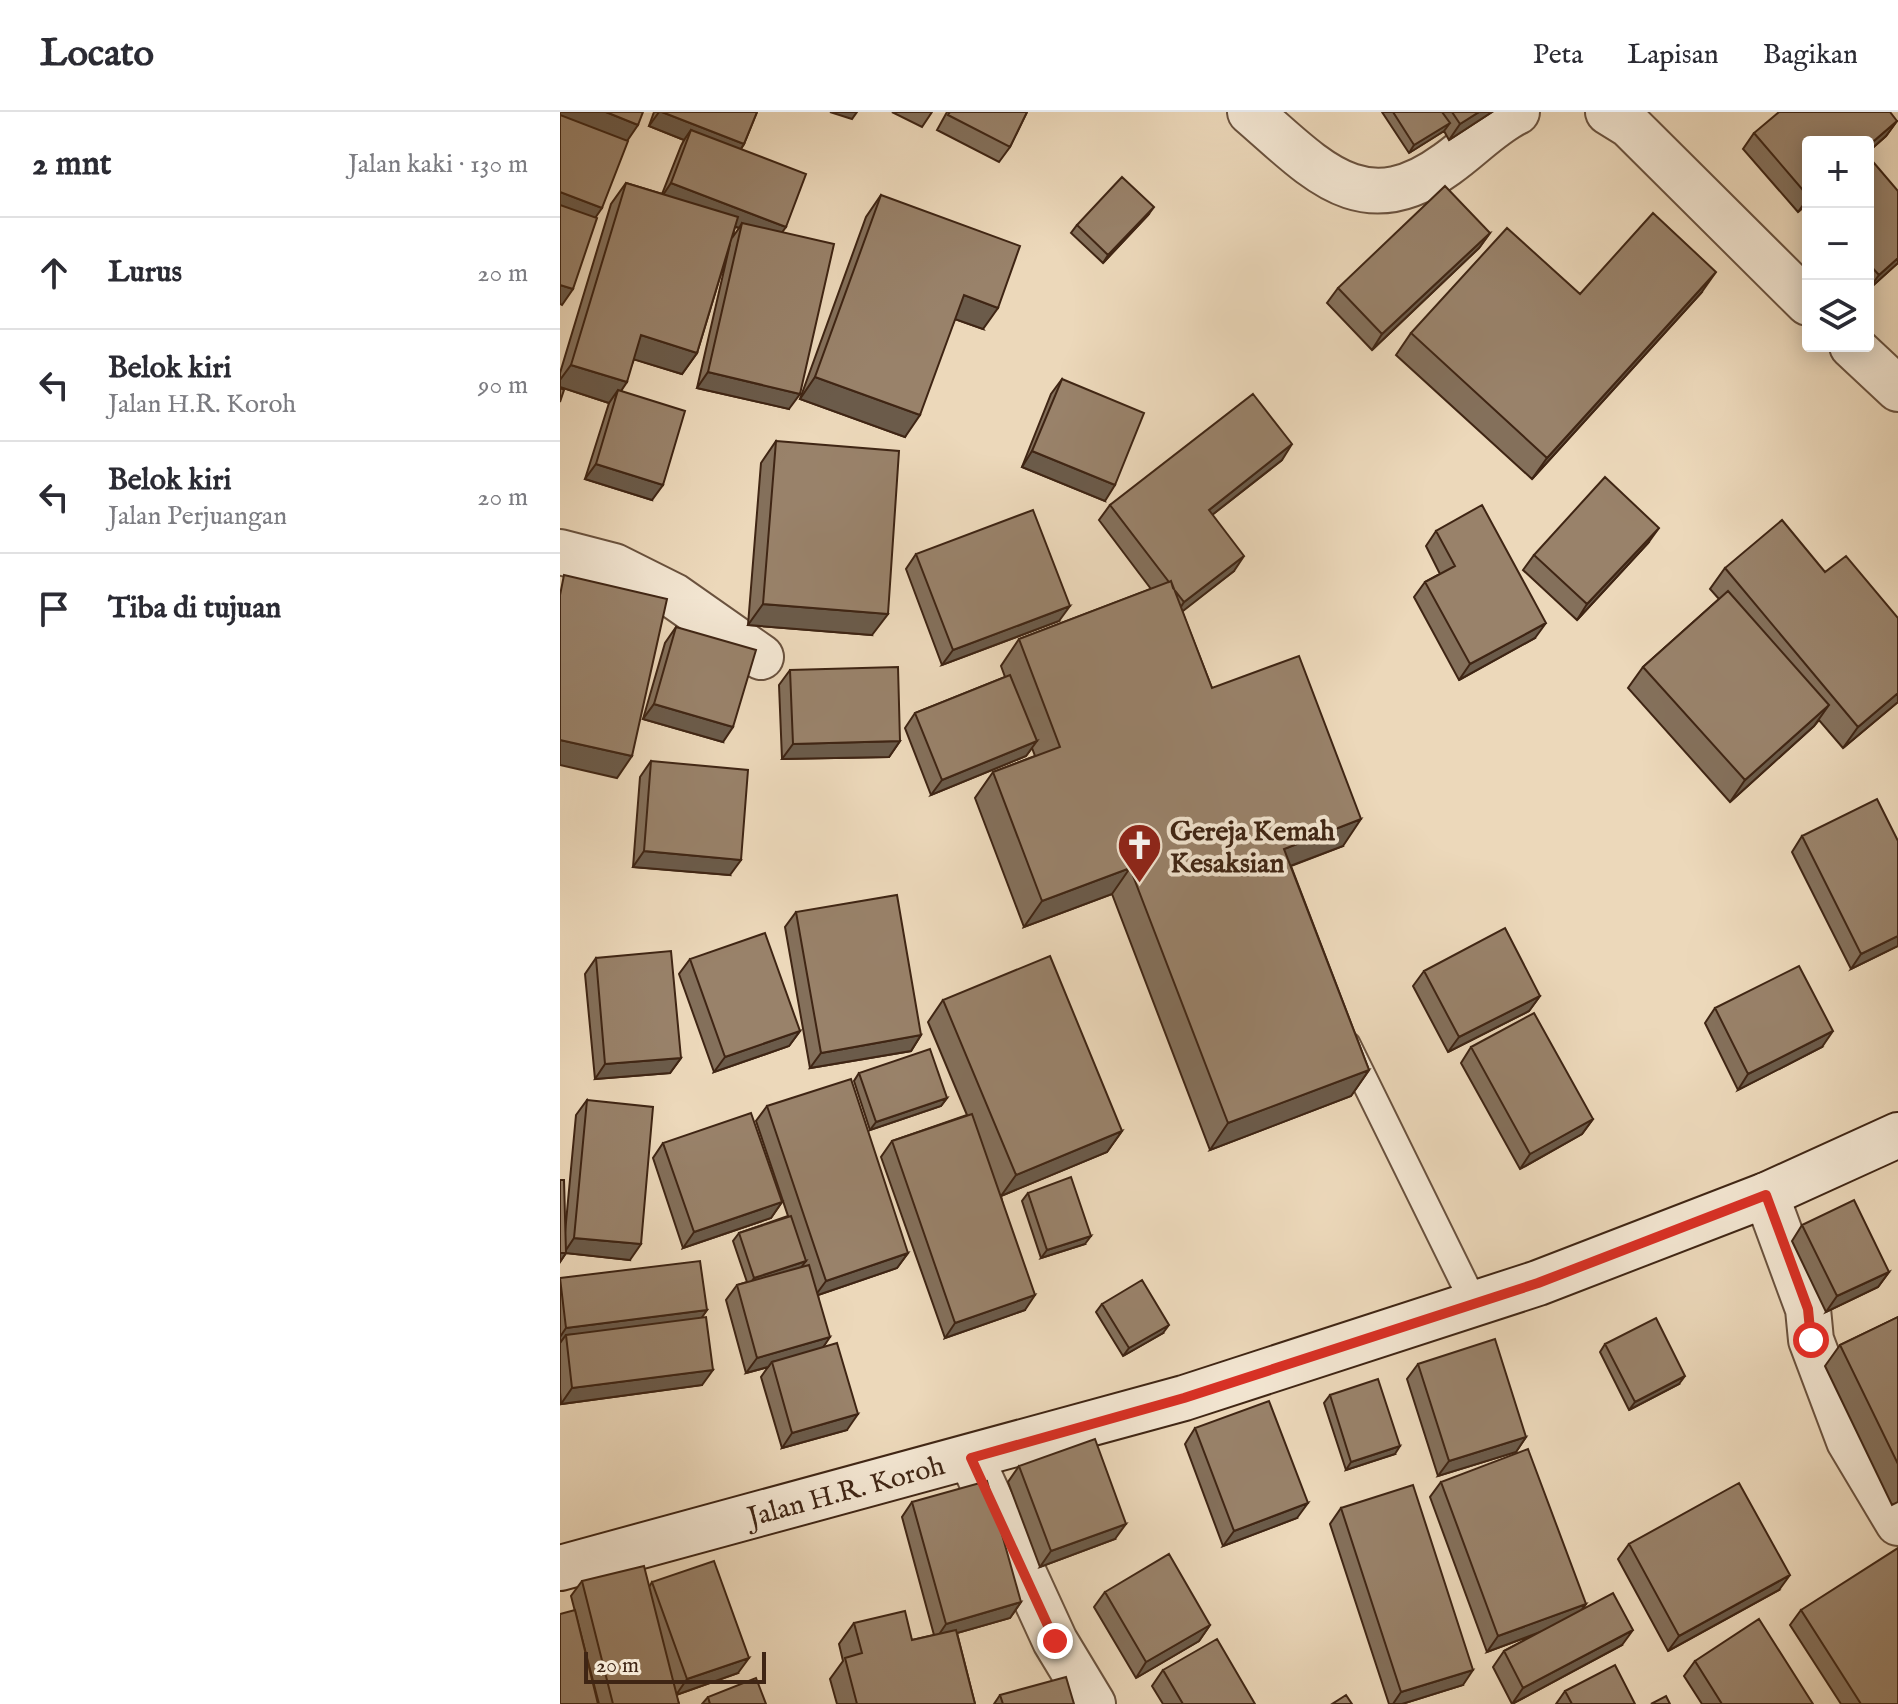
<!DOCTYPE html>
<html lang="id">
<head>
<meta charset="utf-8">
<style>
	body { margin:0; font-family:"IM FELL English",serif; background:#f2f2f3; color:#2b2b33 }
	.controls { position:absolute; right:24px; top:24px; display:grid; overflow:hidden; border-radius:8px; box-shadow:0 4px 20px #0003 }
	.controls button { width:72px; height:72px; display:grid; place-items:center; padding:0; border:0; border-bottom:2px solid #e1e1e2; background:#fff; color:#2b2b33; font:40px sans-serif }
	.scale { position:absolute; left:24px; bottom:20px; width:182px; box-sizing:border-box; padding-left:8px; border:4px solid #3f2514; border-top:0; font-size:22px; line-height:28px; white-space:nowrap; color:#3f2514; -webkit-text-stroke:6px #f3e6d2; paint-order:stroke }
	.stop { position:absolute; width:24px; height:24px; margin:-18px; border:6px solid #d93025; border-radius:50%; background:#fff }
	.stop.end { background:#d93025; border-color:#fff; box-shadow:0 2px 8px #0008 }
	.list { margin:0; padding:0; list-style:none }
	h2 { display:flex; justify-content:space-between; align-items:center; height:104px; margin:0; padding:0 32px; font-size:34px }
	h2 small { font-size:26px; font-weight:400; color:#7c7c81 }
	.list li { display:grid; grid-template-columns:52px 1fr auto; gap:24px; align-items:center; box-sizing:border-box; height:112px; padding:0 32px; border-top:2px solid #e1e1e2 }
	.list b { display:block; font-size:30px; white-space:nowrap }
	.list p { margin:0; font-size:26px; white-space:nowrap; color:#7c7c81 }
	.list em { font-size:26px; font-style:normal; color:#7c7c81 }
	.icon { flex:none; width:44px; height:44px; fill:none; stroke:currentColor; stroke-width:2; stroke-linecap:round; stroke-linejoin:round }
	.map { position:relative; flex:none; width:1338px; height:1592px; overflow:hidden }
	header { display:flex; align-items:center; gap:48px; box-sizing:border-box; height:112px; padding:0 40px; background:#fff; border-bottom:2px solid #e1e1e2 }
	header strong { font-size:38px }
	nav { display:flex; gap:44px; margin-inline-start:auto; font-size:28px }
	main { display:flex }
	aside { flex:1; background:#fff }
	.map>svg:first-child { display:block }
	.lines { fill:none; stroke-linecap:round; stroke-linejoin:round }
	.lane-casing { stroke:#6a523e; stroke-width:30 }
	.street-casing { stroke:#6a523e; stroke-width:48 }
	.secondary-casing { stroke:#3f2514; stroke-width:48 }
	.lane { stroke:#f3e6d2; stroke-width:26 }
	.street { stroke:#f3e6d2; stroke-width:44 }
	.secondary { stroke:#f3e6d2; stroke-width:44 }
	.wall { fill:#84705b; stroke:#3f2514; stroke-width:2; fill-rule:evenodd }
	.shaded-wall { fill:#6b5b4a; stroke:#3f2514; stroke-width:2 }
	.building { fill:#99826a; stroke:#3f2514; stroke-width:2 }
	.route { stroke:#d93025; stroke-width:10 }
	.labels { text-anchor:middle; stroke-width:8; stroke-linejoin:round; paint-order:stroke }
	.poi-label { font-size:28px; font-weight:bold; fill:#3f2514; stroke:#f3e6d2; text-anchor:start }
	.street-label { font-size:28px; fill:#3f2514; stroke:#f3e6d2 }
</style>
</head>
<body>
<header>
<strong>Locato</strong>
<nav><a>Peta</a><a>Lapisan</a><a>Bagikan</a></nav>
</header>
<main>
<aside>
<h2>2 mnt<small>Jalan kaki · 130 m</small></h2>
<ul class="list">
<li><svg class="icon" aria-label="ahead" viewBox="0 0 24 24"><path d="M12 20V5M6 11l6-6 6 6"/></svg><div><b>Lurus</b></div><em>20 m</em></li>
<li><svg class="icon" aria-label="left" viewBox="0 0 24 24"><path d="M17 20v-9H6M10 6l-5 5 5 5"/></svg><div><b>Belok kiri</b><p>Jalan H.R. Koroh</p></div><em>90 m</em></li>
<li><svg class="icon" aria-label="left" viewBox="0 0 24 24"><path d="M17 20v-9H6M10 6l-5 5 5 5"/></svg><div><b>Belok kiri</b><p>Jalan Perjuangan</p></div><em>20 m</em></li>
<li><svg class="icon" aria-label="arrive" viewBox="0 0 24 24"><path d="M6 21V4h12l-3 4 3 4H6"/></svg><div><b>Tiba di tujuan</b></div></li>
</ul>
</aside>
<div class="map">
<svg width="1338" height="1592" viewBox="0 0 1338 1592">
	<rect width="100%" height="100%" fill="#ecd8ba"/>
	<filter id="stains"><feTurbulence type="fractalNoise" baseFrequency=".0025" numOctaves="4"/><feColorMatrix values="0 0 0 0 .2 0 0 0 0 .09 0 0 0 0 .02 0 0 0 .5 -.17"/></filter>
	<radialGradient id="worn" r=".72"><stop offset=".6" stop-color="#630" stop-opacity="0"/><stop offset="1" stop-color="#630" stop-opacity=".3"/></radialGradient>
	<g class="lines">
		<defs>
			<path id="lane" d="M787,933l127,258"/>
			<path id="street" d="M690,0c65,56 112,114 197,52 23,-16 45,-40 70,-52
				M1048,0l21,13 179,178
				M1292,234l46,43
				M0,440l54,14 60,30 87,61
				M1206,1083l42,114 3,31 38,101 49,82
				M411,1346l84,183 38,63"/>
			<g id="secondary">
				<path id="s1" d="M0,1456l624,-170 354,-115 228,-88 132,-60"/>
			</g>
		</defs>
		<use href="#lane" class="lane-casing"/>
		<use href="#street" class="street-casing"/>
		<use href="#secondary" class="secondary-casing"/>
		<use href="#lane" class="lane"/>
		<use href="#street" class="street"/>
		<use href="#secondary" class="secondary"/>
	</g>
	<path class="wall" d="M94,0h103l-13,32 -3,5 41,83 7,177 -92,-21 33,-144 -33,109 -15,21 -48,-15 -13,32 31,109 -67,-21 24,-76 -49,-16v-14l51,-169 15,-21 36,11 19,-48 3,-6 -35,-14zM175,115l4,1 -7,10z
		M332,0h40l-10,15z
		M387,0h80l-17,35 -11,15 -62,-32z
		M822,0h110l-43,28 -5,-9 -35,22z
		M1337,9l-11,15 -18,16v-10h-60v61l-10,9 -55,-63 11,-16z
		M1308,57l30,94 -30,27z
		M321,83l102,134 -28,-10 -50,118 -105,-38 66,-182z
		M588,103l-45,48 -32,-30 6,-8z
		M930,121l-11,15 -107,102 -45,-47 11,-15z
		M1141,181l-169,186 -136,-124 15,-22z
		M502,267l43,122 -83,-34 29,-73z
		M216,329l96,194 -124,-10 13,-162z
		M722,348l-70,55 22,56 -52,40 30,77 131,158 -52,20 78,204 -18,26 -141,54 -98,-256 -88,33 -49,-129 18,-26 42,-16 -3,-8 -6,8 -95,39 -26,-67 10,-15 90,-36 -4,-11 18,-27 132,-50 -52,-69 11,-15z
		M876,419l99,107 -76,42 -45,-83 11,-15 15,-8 -14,-28z
		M1088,431l-71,77 -54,-50 11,-15z
		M356,442l143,67 -117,44 -36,-96z
		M1165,456l173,134 -55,46 -24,-28 -5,6 -84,76 -102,-114 15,-21 76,-68 -9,-10z
		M116,515l47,115 -80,-23 22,-76z
		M230,558l110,71 -11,16 -107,2 -3,-74z
		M91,649l79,114 -97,-8 7,-90z
		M1242,724l96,110 -47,23 -59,-117z
		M236,800l125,123 -10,16 -101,17 -25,-141z
		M36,846l85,100 -11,15 -75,6 -10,-105z
		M130,847l110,72 -11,15 -75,26 -35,-98z
		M864,859l116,25 -11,15 -81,41 -35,-66z
		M383,888l179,131 -15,21 -106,44 24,114 -80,28 -64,-181 11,-16 75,-26 -39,-93z
		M1155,896l107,39 -84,43 -33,-67z
		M911,935l122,72 -11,15 -62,35 -59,-106z
		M299,961l88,25 -6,8 -71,24 -16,-49z
		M27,988l43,160 -64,-7 -6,9v-82l5,53 11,-118z
		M207,994l141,147 -11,15 -79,27 6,51 23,84 -65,18 -21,-71 7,-10 -22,6 -20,-73 11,-15 10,-3 -14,-41 6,-8 49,-17 -32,-95z
		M103,1031l119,59 -11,16 -88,30 -30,-90z
		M468,1081l57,51 -44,14 -19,-57z
		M1242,1113l87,47 -11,15 -52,25 -34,-71z
		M0,1167l147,31 -6,8 1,67 -141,19 -1,-12z
		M542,1192l61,29 -40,23 -27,-44z
		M1338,1205v185l-6,3 -67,-139 15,-21z
		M1045,1232l74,40 -50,26 -29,-58z
		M858,1252l108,73 -10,15 -78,24 -31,-97z
		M770,1283l65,59 -49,16 -22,-67z
		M635,1316l102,90 -74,28 -38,-102z
		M459,1354l96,73 -75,28 -32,-85z
		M881,1370l145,122 -4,6 40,35 -110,59 -19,-37 11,-16 34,-18 -51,19 -57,-155z
		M352,1390l109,100 -11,16 -53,15 18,71h-138l-7,-25 13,-18 -4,-17 15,-21 58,17 22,-5 -32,-118z
		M781,1396l122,177 -61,19h-13l-59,-180z
		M1069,1432l150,46 -111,61 -50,-92z
		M22,1469l67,6 3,-5 86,91 -62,22 3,9h-80l-28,-108z
		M545,1480l105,33 -11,16 -63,37 -42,-71z
		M1241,1498l97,94h-57l-51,-79z
		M1135,1549l118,43h-111l-18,-28z
		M603,1558l92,34h-92l-11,-18z
		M1005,1579l70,13h-79z
		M440,1583l74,9h-80z
		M148,1585l58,7h-64z"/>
	<path class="shaded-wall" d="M0,0h46l32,13 -15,22 -63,-27z
		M99,0h3l82,32 -10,15 -43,-29 -7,10 -35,-14z
		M270,0h27l-5,7z
		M919,0h13l-43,28 11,-16z
		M1337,9l-11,15 -18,16v-6z
		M890,11l-6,8 -35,22 5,-8z
		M111,71l115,44 -11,15 -33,-19 -3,5 -78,-30z
		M0,80l42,16 -11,16 -31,-12z
		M1248,86v5l-10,9z
		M594,95l-6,8 -45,48 5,-8z
		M930,121l-11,15 -107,102 10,-16z
		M1338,146v5l-30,27 11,-15z
		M1156,160l-15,21 -169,186 15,-21z
		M0,173l13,4 -11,16 -2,-1z
		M404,183l34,13 -15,21 -34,-12z
		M81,223l56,18 -15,21 -56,-17z
		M11,253l56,17 -12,18 3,-10 -9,13 -49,-16v-7z
		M148,260l92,22 -11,15 -92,-21z
		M255,265l105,38 -15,22 -105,-38z
		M732,332l-10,16 -84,66 11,-16z
		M472,339l83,34 -10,16 -83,-34z
		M36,352l67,21 -11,15 -67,-21z
		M1099,416l-11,15 -71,77 10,-16z
		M684,444l-10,15 -60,47 10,-16z
		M203,492l125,10 -16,21 -124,-10z
		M510,494l-11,15 -117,44 11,-15z
		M986,511l-11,15 -76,42 11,-16z
		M1338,581v9l-55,46 15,-21z
		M94,592l79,23 -10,15 -80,-23z
		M1269,593l-15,21 -84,76 15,-22z
		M0,628l72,16 -15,22 -57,-13z
		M340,629l-11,16 -107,2 11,-15z
		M477,629l-11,15 -95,39 11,-15z
		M801,707l-18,27 -77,29 18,-26z
		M84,739l97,9 -11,15 -97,-8z
		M570,756l-18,26 -88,33 18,-26z
		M1338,824v10l-47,23 10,-15z
		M980,884l-11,15 -81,41 11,-15z
		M240,919l-11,15 -75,26 11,-15z
		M1273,919l-11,16 -84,43 10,-16z
		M361,923l-10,16 -101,17 11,-15z
		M121,946l-11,15 -75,6 10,-15z
		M809,958l-18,26 -141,54 18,-27z
		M387,986l-6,8 -71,24 6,-8z
		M1033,1007l-11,15 -62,35 10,-15z
		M562,1019l-15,21 -106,44 15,-21z
		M222,1090l-11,16 -88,30 11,-16z
		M531,1124l-6,8 -44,14 6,-8z
		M14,1126l67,6 -11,16 -64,-7 -6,9v-9h4z
		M348,1141l-11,15 -82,28 11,-15z
		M246,1149l-6,8 -52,17 6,-8z
		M1329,1160l-11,15 -52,25 11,-16z
		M475,1183l-10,15 -80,28 10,-15z
		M147,1198l-11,16 -130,9 -6,8v-6l6,-9z
		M609,1213l-6,8 -40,23 6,-8z
		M270,1225l-10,15 -48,10 -4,5 -22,6 11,-15z
		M153,1258l-11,15 -141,19 11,-16z
		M1125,1264l-6,8 -50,26 6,-8z
		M298,1302l-11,16 -65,18 10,-15z
		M966,1325l-10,15 -78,24 11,-15z
		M840,1334l-5,8 -49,16 5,-8z
		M748,1391l-11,15 -74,28 11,-15z
		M566,1412l-11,15 -75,28 11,-16z
		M1230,1463l-11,15 -111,61 11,-15z
		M461,1490l-11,16 -74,21 10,-15z
		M1026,1492l-11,15 -88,33 11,-16z
		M650,1513l-11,16 -63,37 10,-16z
		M1073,1518l-11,15 -110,59 11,-16z
		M189,1546l-11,15 -62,22 11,-16z
		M913,1558l-10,15 -61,19h-9l8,-12z"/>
	<path class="building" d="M46,0h37l-5,13z
		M102,0h95l-13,32z
		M390,0h77l-17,35 -62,-32z
		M833,0h49l8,11 -36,22z
		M892,0h27l-19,12z
		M1219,0h111l7,9 -29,25v-4h-60v54l-54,-63z
		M0,3l68,26 -26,67 -42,-16z
		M131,18l115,44 -20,53 -115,-44z
		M1314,51l24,28v67l-19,17 -11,-12v-94z
		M562,65l32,30 -46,48 -31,-30z
		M66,71l112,34 -41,136 -56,-18 -14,47 -56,-17z
		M885,74l45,47 -108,101 -44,-46z
		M321,83l139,51 -22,62 -34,-13 -44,120 -105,-38z
		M0,93l37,13 -24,71 -13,-4z
		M1093,101l63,59 -169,186 -136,-125 96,-105 73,66z
		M182,111l92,21 -34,150 -92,-22z
		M502,267l82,34 -29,72 -83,-34z
		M0,276l4,2 -4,12z
		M58,278l67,21 -22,74 -67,-21z
		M693,282l39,50 -83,66 35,46 -60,46 -11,-14 -2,-7 -2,1 -59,-77z
		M216,329l123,10 -11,163 -125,-10z
		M1045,365l54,51 -72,76 -53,-49z
		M922,393l64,118 -76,41 -45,-82 30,-16 -19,-35z
		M473,398l37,96 -117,44 -37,-96z
		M1222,408l43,52 21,-16 52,62v75l-40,34 -133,-159z
		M4,463l103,24 -35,157 -72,-16v-145z
		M611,469l41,107 87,-32 62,163 -77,30 85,221 -141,53 -98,-255 -88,33 -49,-129 67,-25 -41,-108z
		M1168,479l101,114 -84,75 -102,-113z
		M116,515l80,23 -23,77 -79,-23z
		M338,555l2,74 -107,3 -3,-74z
		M450,563l27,66 -95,39 -27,-67z
		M91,649l97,9 -7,90 -97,-9z
		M1317,687l21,42v95l-37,18 -59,-118z
		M337,783l24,140 -100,18 -25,-141z
		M945,816l35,68 -81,41 -35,-66z
		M205,821l35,98 -75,26 -35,-98z
		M111,839l10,107 -76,6 -9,-106z
		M490,844l72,175 -106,44 -73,-175z
		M1239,854l34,65 -85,43 -33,-66z
		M974,901l59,106 -63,35 -59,-107z
		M370,937l17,49 -71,24 -17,-49z
		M291,967l57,174 -82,28 -59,-175z
		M27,988l66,7 -12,137 -67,-6z
		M191,1001l31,89 -88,30 -31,-89z
		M412,1002l63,181 -80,28 -63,-182z
		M511,1065l20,59 -44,14 -19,-57z
		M0,1068h4l2,73h-6z
		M1294,1088l35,72 -52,24 -35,-71z
		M231,1104l15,45 -52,17 -15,-45z
		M140,1149l7,49 -141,18 -6,-50z
		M249,1153l21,72 -73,21 -20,-73z
		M582,1168l27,45 -40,23 -27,-44z
		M146,1205l7,53 -141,18 -6,-53z
		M1338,1205v147l-58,-119z
		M1096,1206l29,58 -50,26 -30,-58z
		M935,1227l31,98 -77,24 -31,-97z
		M277,1231l21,71 -66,19 -20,-71z
		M818,1267l22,67 -49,16 -21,-67z
		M709,1289l39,102 -74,28 -39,-103z
		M535,1327l31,85 -75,27 -32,-85z
		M968,1337l58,155 -88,32 -57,-154z
		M427,1369l34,121 -75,22 -34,-122z
		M1179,1371l51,92 -111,61 -50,-92z
		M853,1373l60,185 -72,22 -60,-184z
		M1338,1436v156h-37l-60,-94z
		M609,1442l41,71 -64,37 -41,-70z
		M154,1449l35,97 -62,21 -35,-97z
		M84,1454l35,138h-66l-31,-123z
		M1053,1481l20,37 -110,58 -19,-37z
		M15,1498l23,94h-38v-90z
		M345,1499l7,29 44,-10 19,74h-118l-12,-46 17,-5 -8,-30z
		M1199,1507l54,85h-91l-27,-43z
		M657,1527l38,65h-72l-20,-34z
		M1055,1553l20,39h-63l-7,-13z
		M506,1565l8,27h-71l-3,-9z
		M196,1566l10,26h-56l-2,-7z
		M786,1583l6,9h-20z
		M1106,1584l4,8h-19z"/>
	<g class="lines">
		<path class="route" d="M495,1529l-84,-183 213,-60 354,-115 228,-88 42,114 3,31"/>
	</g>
	<defs>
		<symbol id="church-pin" viewBox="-11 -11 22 30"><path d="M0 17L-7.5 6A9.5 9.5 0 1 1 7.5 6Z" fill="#8f2418" stroke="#f3e6d2"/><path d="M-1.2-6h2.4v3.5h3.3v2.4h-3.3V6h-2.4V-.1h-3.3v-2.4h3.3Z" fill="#fff"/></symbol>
	</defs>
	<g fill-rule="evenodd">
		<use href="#church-pin" x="554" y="708" width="51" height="69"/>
	</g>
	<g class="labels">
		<g class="poi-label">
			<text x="610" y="728">Gereja Kemah<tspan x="610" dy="32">Kesaksian</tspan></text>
		</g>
		<g class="street-label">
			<text dy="10" stroke="none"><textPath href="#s1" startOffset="296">Jalan H.R. Koroh</textPath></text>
		</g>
	</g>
	<rect width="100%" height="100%" filter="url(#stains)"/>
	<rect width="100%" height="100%" fill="url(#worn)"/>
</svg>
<div class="controls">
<button>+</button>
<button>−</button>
<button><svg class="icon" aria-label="layers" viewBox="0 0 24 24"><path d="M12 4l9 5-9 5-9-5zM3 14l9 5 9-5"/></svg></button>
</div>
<div class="scale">20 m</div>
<div class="stop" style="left:1251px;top:1228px"></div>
<div class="stop end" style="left:495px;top:1529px"></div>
</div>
</main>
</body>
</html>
